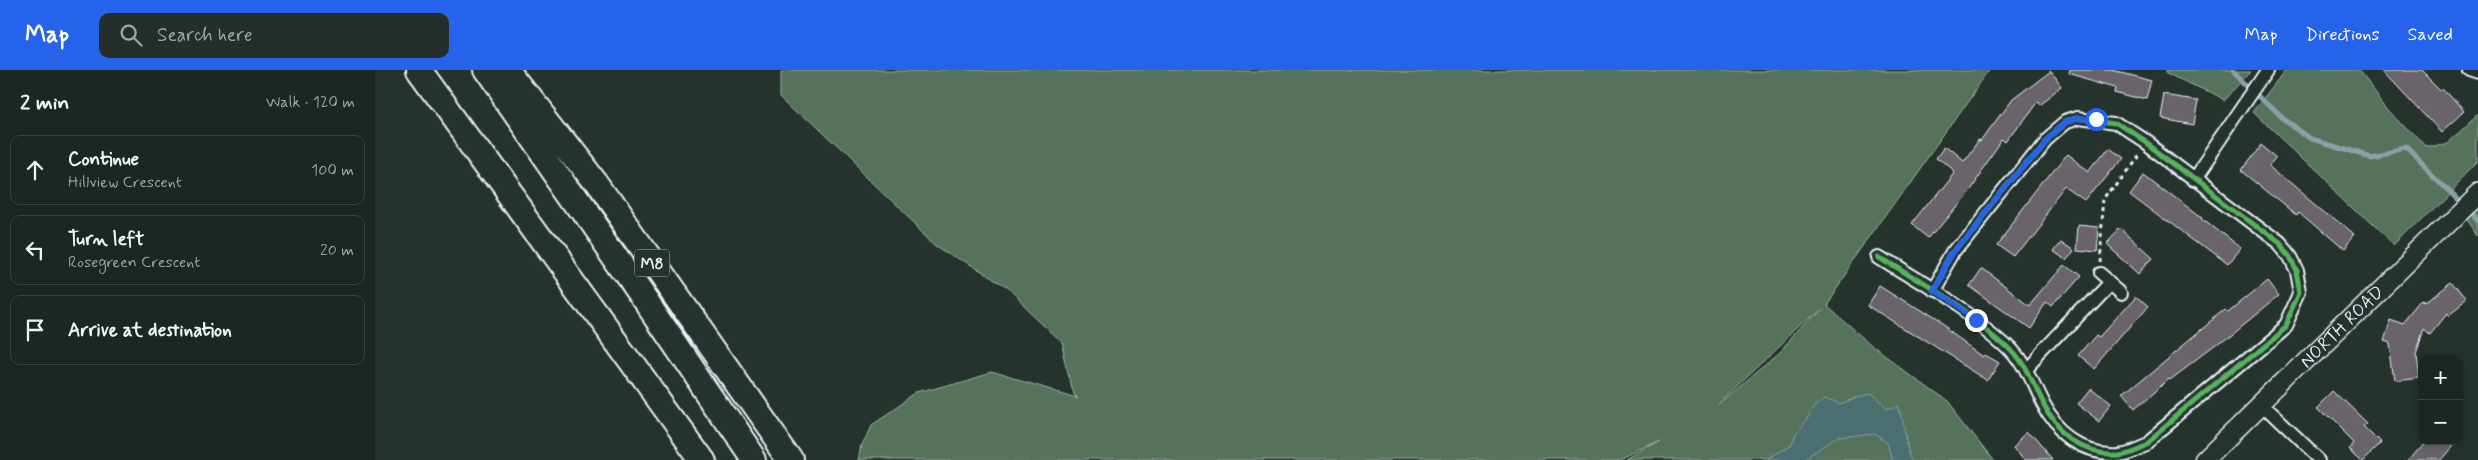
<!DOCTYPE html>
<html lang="en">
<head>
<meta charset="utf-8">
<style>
	body { margin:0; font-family:Mynerve,sans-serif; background:#252e2a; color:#f1f3f6 }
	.controls { position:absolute; right:15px; bottom:15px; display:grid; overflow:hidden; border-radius:10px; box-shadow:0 2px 8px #0003 }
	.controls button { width:45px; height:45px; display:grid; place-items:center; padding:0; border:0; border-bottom:1px solid #3a4340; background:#1c2622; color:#f1f3f6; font:25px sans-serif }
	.stop { position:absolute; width:15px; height:15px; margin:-11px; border:4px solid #2563eb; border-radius:50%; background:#fff }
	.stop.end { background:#2563eb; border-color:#fff; box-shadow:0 1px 5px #0008 }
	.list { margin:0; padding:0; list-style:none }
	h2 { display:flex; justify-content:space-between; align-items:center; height:65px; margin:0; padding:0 20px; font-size:21px }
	h2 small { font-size:16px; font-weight:400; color:#a0a5a5 }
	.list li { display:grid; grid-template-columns:32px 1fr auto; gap:15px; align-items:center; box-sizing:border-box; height:70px; margin:0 10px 10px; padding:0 10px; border:1px solid #3a4340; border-radius:10px }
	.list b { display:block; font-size:19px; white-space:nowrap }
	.list p { margin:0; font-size:16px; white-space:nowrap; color:#a0a5a5 }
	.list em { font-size:16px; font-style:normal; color:#a0a5a5 }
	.icon { flex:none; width:28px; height:28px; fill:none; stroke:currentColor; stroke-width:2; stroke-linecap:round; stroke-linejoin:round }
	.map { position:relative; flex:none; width:2103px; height:390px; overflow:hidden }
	header { display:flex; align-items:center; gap:30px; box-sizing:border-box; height:70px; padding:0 25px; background:#2563eb; color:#fff }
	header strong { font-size:24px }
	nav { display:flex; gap:28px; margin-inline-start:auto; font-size:18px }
	.search { width:350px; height:45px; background:#252e2a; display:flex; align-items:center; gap:12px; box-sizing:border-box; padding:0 18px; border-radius:10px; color:#a0a5a5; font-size:19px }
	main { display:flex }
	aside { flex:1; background:#1c2622 }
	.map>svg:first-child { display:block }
	.green { fill:#54725a; stroke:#9eb2a9; fill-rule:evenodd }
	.water { fill:#4b6e71; stroke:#8aa2a7 }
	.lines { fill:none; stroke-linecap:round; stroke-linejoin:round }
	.stream { stroke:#8aa2a7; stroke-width:5 }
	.building { fill:#6b646c; stroke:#e8f1f8 }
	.street-casing { stroke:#e8f1f8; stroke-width:16 }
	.secondary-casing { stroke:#e8f1f8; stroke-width:22 }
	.highway-casing { stroke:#e8f1f8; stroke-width:28 }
	.path { stroke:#e8f1f8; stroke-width:3; stroke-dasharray:4 4; stroke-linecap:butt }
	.street { stroke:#26332d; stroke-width:12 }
	.secondary { stroke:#26332d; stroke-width:19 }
	.highway { stroke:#26332d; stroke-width:24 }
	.cycleway-casing { stroke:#26332d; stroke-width:8 }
	.cycleway { stroke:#56b35d; stroke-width:5 }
	.route { stroke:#2563eb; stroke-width:6 }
	.labels { text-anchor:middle; stroke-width:4; stroke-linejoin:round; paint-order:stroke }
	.shield { fill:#26332d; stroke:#aeb8bb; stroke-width:1 }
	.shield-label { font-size:16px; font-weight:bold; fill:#e8f1f8 }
	.street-label { font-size:18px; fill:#e8f1f8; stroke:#26332d }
</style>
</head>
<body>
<header>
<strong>Map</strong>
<div class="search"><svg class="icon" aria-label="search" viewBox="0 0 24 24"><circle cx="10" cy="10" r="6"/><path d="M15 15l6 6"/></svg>Search here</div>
<nav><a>Map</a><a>Directions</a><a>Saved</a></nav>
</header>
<main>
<aside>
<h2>2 min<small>Walk · 120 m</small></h2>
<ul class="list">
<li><svg class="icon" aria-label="ahead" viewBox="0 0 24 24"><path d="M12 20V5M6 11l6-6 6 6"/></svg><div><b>Continue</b><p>Hillview Crescent</p></div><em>100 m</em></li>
<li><svg class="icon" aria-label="left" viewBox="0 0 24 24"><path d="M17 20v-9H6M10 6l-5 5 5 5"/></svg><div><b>Turn left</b><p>Rosegreen Crescent</p></div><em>20 m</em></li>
<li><svg class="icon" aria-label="arrive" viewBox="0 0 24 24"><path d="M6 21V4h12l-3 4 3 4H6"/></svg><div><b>Arrive at destination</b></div></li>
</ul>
</aside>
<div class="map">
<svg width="2103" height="390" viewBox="0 0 2103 390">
	<rect width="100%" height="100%" fill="#26332d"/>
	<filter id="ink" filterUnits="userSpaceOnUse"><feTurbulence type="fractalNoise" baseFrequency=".02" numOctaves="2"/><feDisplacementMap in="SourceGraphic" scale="10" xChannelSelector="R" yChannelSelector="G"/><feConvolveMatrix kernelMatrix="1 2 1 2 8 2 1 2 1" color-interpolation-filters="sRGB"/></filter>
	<g filter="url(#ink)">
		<path class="green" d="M406,0h1209l-166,234 48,42 75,55 46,59h-366l32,-18 -39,18h-761l3,-15 9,-20 48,-32 73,-21 84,24 -3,-3 -11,-50 -55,-52 -70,-47 -156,-149zM1445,238l-40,45 -61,52v-1z
			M1793,0h83l-28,30 -55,-27z
			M1912,0h72l30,38 37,40 22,-6 30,-27v46l-84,85 -140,-133z
			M2103,137v29l-12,-18z"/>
		<path class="water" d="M1493,323l18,16 13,-6c6,19 5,39 14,57h-20l-5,-17 -13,-9 -36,4 -35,22h-38l24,-16 3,-11 13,-14 8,-14 10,-8 15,6 16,-7z"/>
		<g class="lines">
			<path class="stream" d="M1858,0l49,48 28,20 60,18 36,-7 55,54
				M2092,139l11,12"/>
		</g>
		<path class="building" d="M1695,0h43l39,10 -5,20 -30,-8 1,-4 -49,-14z
			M2009,0h38l19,19 2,-1 21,24 -22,20z
			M1674,1l13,17 -23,18 -3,-4 -28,39 -4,-3 -36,51 -40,49 -16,-13 41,-52 -17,-14 8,-11 18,15 18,-24 2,1 29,-40z
			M1789,25l32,5 -4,24 -32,-6z
			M1886,73l16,13 -7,9 85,72 -12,14 -45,-39 -2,3 -55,-45z
			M1733,79l13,10 -35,44 -20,-14 -53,68 -17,-12 70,-90 24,18z
			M1768,102l60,46 -1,1 38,30 -13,16 -98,-74z
			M1704,156l20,2 -2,22 -20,-2z
			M1746,159l33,30 -14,15 -33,-30z
			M1686,169l13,9 -8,10 -13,-9z
			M1689,195l15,12 -26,30 -6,-5 -18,26 -60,-43 12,-17 49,37z
			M1892,209l12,15 -65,53 -44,33 -1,-1 -36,31 -12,-14 105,-87 2,2z
			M2078,213l14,18 -19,15 -2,-3 -16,20 -6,-5 -8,24 3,26 -24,3 -5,-37 -6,-2 7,-22 14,5 19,-23 2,2z
			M1505,216l62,39 42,30 2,-2 14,8 -12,19 -120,-75z
			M1761,226l12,11 -54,62 -16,-13 18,-21 3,2z
			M1713,318l23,18 -12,15 -23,-18z
			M1959,321l34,33 -4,3 16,16 -17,17 -13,-12 4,-5 -36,-36z
			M1654,362l24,28h-27l-12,-15z
			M2049,371h31l-16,19h-31z"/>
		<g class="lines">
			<defs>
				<path id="street" d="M2094,0l9,3
					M1818,110l75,-110
					M1504,187c42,27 89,52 126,86 20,18 25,38 37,61 15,29 41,50 75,48 10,-1 20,-7 29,-10l140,-117 15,-33 -4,-22 -7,-14 -10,-12 -135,-102 -29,-19 -38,-5 -13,4 -20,17 -90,112 -23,40
					M1724,203l22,19
					M1652,299l82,-87
					M1885,334l59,56"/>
				<g id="secondary">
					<path id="s1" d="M1830,390l273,-267"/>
				</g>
				<path id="highway" d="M44,0l283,390
					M110,0l159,228 110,162
					M133,0l88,113 195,277"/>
			</defs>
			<use href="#street" class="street-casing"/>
			<use href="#secondary" class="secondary-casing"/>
			<use href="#highway" class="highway-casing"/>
			<path class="path" d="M1725,191l5,-61 33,-47"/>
			<use href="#street" class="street"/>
			<use href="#secondary" class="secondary"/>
			<use href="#highway" class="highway"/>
			<defs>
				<path id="cycleway" d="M1504,187c42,27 89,52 126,86 20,18 25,38 37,61 15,29 41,50 75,48 10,-1 20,-7 29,-10l140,-117 15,-33 -4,-22 -7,-14 -10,-12 -135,-102 -29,-19 -38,-5 -13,4 -20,17 -90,112 -23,40"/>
			</defs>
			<use href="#cycleway" class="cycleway-casing"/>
			<use href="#cycleway" class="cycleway"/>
		</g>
	</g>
	<g class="lines" filter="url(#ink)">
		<path class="route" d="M1601,250l-44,-29 23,-40 90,-112 20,-17 13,-4 18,1"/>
	</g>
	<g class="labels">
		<rect class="shield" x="259.5" y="179.5" width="35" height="27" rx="4"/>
		<g class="shield-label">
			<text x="277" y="199">M8</text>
		</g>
		<g class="street-label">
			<text dy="6" stroke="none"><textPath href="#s1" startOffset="191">NORTH ROAD</textPath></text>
		</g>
	</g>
</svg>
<div class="controls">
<button>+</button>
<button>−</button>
</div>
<div class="stop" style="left:1721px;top:49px"></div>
<div class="stop end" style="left:1601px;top:250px"></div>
</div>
</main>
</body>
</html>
